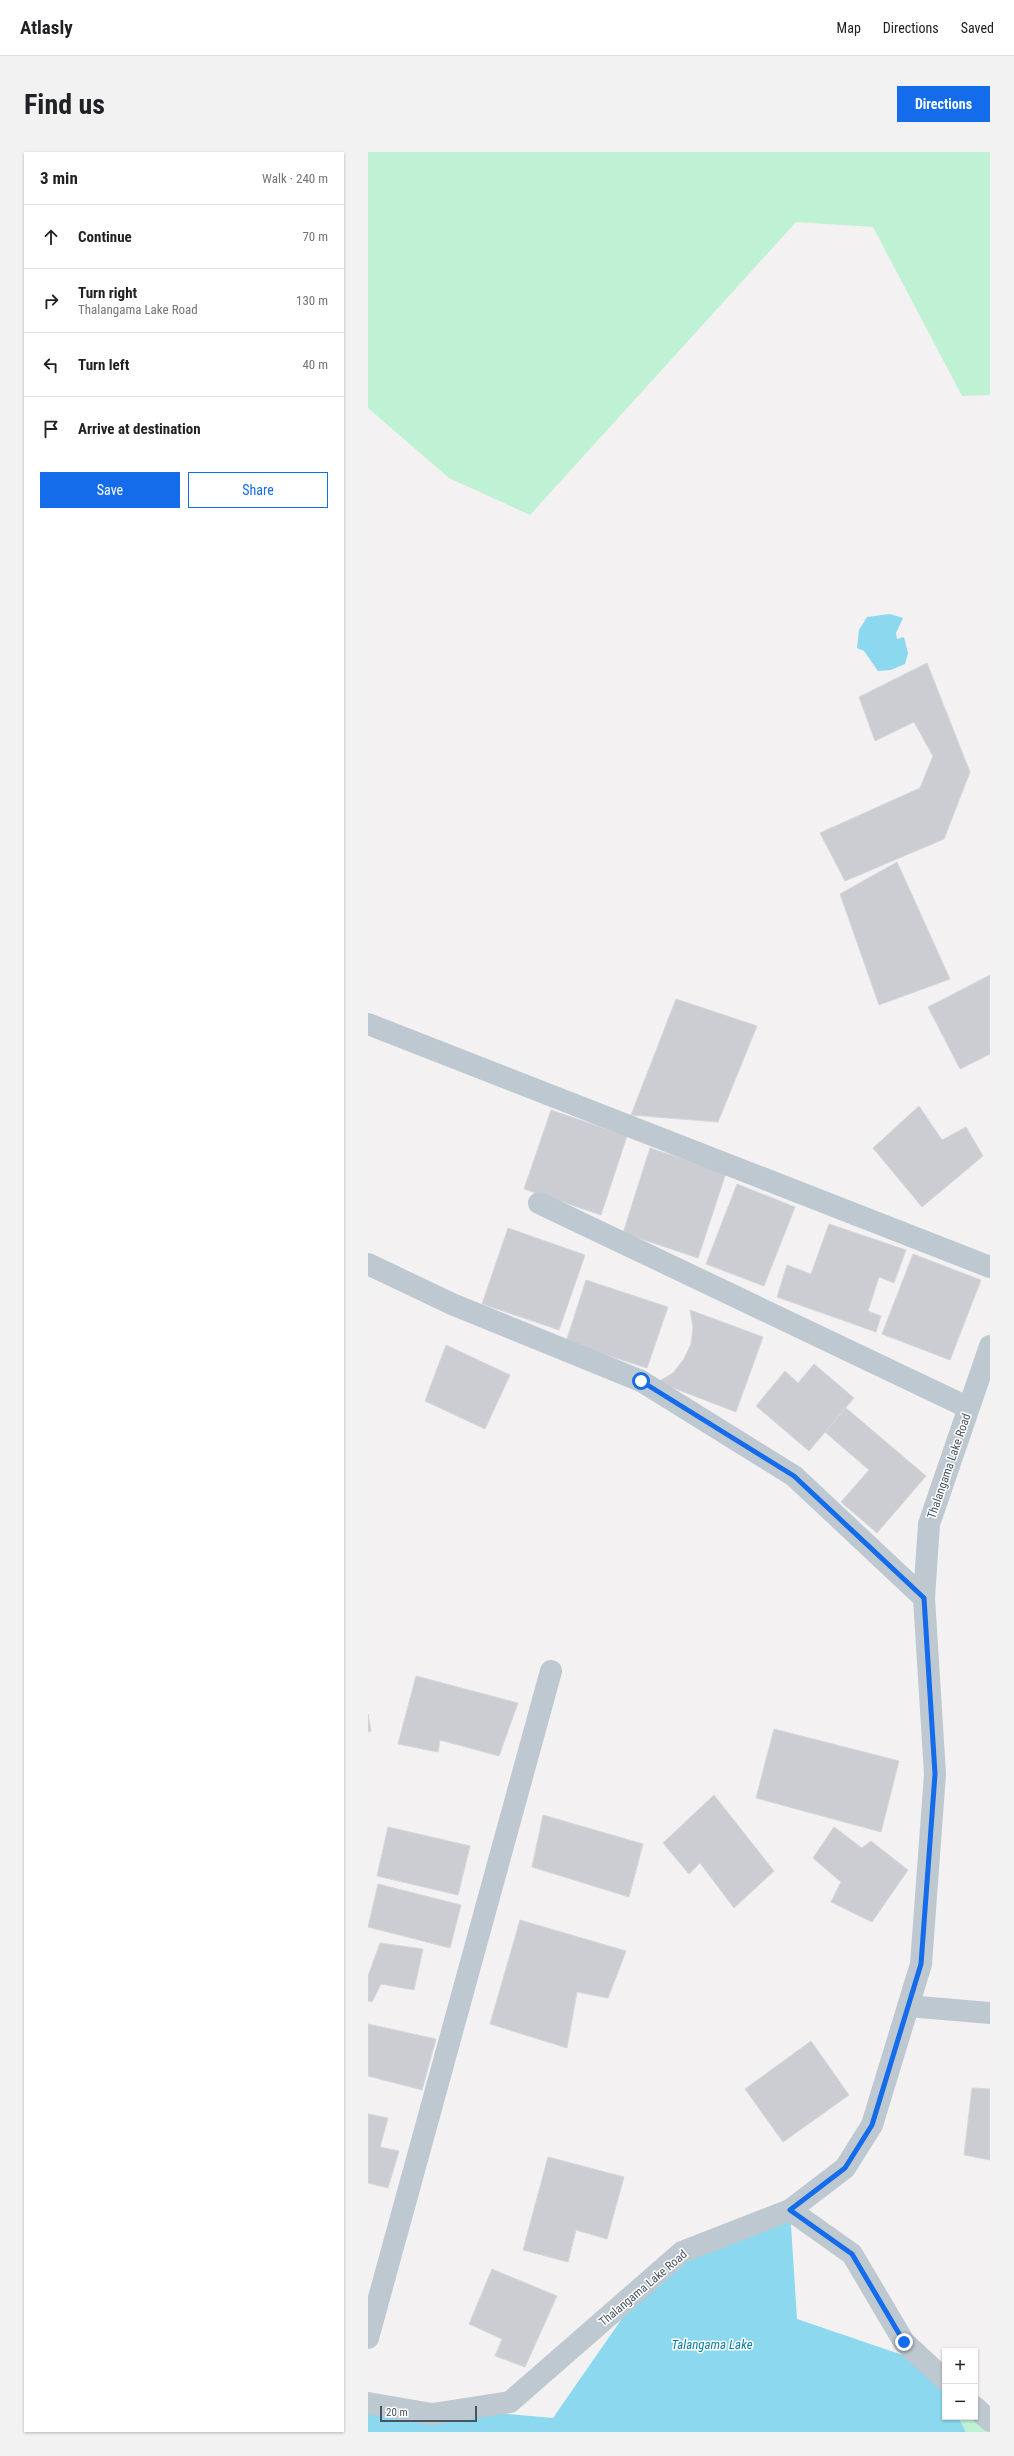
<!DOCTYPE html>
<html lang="en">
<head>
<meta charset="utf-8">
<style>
	body { margin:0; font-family:"Roboto Condensed",sans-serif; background:#f2f2f2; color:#202124 }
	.controls { position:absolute; right:12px; bottom:12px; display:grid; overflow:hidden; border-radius:0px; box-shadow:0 1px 3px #0004 }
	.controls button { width:36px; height:36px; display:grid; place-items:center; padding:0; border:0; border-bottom:1px solid #e0e0e0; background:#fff; color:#202124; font:20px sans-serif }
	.scale { position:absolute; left:12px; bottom:10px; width:97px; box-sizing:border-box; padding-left:4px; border:2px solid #48545f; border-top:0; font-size:11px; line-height:14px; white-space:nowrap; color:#48545f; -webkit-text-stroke:3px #fff; paint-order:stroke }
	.stop { position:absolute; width:12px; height:12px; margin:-9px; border:3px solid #146cea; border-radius:50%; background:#fff }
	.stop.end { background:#146cea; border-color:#fff; box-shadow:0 1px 4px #0008 }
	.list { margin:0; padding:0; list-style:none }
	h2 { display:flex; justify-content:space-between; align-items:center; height:52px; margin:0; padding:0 16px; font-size:17px }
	h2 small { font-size:13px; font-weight:400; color:#757577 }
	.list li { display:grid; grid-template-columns:26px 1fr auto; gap:12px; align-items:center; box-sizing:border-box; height:64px; padding:0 16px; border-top:1px solid #e0e0e0 }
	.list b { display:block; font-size:15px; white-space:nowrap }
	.list p { margin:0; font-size:13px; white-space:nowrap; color:#757577 }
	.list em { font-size:13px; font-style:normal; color:#757577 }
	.actions { display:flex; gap:8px; padding:12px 16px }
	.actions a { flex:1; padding:9px 0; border:1px solid #146cea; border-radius:0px; text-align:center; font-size:14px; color:#146cea }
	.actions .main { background:#146cea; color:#fff }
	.icon { flex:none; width:22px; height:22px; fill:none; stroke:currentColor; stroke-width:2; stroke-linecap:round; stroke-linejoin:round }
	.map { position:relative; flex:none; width:622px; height:2280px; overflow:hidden; border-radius:0px }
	header { display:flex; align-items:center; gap:24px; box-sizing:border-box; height:56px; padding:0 20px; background:#fff; border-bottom:1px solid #e0e0e0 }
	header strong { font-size:19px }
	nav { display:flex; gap:22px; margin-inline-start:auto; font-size:14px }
	.intro { display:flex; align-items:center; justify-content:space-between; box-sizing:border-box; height:96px; padding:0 24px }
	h1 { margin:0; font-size:28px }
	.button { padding:10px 18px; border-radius:0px; background:#146cea; color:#fff; font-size:14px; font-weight:700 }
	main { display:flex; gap:24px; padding:0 24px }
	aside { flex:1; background:#fff; border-radius:0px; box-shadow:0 1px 3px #0004 }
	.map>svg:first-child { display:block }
	.green { fill:#bff1d4 }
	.water { fill:#8bd8ef }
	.building { fill:#cbcdd3; stroke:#d5d7dc }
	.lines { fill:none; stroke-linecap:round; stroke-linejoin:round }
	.street { stroke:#bec8d0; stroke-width:22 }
	.route { stroke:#146cea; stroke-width:5 }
	.labels { text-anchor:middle; stroke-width:3; stroke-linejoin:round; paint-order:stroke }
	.street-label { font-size:12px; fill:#48545f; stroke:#fff }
	.water-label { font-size:13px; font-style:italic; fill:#097ea2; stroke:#fff }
</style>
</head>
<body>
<header>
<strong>Atlasly</strong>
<nav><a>Map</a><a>Directions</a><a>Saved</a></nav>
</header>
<div class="intro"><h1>Find us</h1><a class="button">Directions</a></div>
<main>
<aside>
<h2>3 min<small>Walk · 240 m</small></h2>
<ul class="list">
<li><svg class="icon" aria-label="ahead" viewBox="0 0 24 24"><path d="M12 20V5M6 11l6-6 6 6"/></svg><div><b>Continue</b></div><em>70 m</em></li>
<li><svg class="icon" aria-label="right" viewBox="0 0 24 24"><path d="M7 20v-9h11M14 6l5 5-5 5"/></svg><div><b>Turn right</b><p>Thalangama Lake Road</p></div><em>130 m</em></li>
<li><svg class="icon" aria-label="left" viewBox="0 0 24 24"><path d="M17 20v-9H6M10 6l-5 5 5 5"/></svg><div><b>Turn left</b></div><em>40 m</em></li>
<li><svg class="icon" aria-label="arrive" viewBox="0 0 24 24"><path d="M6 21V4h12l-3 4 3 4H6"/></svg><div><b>Arrive at destination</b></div></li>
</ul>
<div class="actions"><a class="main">Save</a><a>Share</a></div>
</aside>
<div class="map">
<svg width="622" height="2280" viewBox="0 0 622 2280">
	<rect width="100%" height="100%" fill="#f3f1f1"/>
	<path class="green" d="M0,0h622v243l-28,1 -89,-169 -77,-5 -266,293 -81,-37 -81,-70z
		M590,2265h17l15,4v11h-24z"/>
	<path class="water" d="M522,462l13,4 -7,15 1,6 7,-2 4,16 -3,11 -14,6 -13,1 -14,-20 -7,-3 2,-18 8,-13z
		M422,2058l7,109 129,44 19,32v22h13l8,15h-598v-30l185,16 95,-137z"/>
	<path class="building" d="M559,511l43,109 -26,67 -99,42 -25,-48 100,-45 13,-32 -19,-34 -39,19 -16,-44z
		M529,710l53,117 -71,26 -39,-111z
		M622,823v79l-30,15 -32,-62z
		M308,847l81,27 -39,96 -87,-7z
		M551,954l23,34 24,-13 17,29 -61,51 -49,-59z
		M183,958l76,26 -26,79 -77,-26z
		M282,996l76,25 -28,85 -75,-25z
		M369,1032l58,23 -31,79 -58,-22z
		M461,1072l77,26 -12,33 -15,-6 -11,34 13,5 -5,16 -99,-35 10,-32 24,9z
		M140,1076l77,27 -26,75 -77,-26z
		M545,1102l68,26 -31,80 -68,-26z
		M218,1128l82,27 -21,61 -81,-26z
		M322,1158l73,27 -27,75 -78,-30 15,-9 11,-14 7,-15 2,-17z
		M78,1193l64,30 -25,54 -60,-28z
		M446,1212l40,34 -45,53 -53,-45 29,-35 13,12z
		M478,1256l80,68 -49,57 -36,-31 28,-32 -44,-38z
		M48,1524l102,27 -19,53 -59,-16 -2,12 -40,-8z
		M0,1562l3,17 -3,1z
		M406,1577l125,32 -18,71 -125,-34z
		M346,1643l60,76 -40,37 -34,-45 -11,11 -26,-31z
		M175,1663l100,29 -14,53 -97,-30z
		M20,1675l82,19 -12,49 -81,-19z
		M466,1675l28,21 9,-7 37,29 -36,52 -41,-20 10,-20 -28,-24z
		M10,1732l83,21 -11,43 -82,-21z
		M152,1768l106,31 -18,47 -31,-6 -10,56 -77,-24z
		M12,1791l43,6 -9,41 -33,-6 -9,18 -4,-1v-25z
		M0,1872l68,15 -14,51 -54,-14z
		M443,1889l38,54 -66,47 -38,-53z
		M604,1936l18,1v71l-26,-5z
		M0,1962l20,4 -8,29 19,4 -11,37 -20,-5z
		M180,2005l76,20 -17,62 -31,-9 -8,32 -45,-12z
		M124,2117l65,27 -32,71 -30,-11 7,-17 -33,-15z"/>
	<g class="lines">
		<path class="street" d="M0,872l622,243
			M171,1051l430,205
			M0,1112l84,40 189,77 153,95 130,122
			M540,1854l82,7
			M422,2058l62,44 52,88 41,38
			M0,2186l183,-667
			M0,2251l64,11 78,-12 172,-150 108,-42 55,-42 27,-43 49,-161 14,-190 -11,-176 5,-74 61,-178
			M607,2255l15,14"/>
	</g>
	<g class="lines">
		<path class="route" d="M273,1229l153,95 130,122 11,176 -14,190 -49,161 -27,43 -55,42 62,44 52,88"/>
	</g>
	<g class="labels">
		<g class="street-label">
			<text transform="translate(581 1314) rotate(-71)" y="4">Thalangama Lake Road</text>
			<text transform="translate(275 2136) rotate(-40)" y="4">Thalangama Lake Road</text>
		</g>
		<g class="water-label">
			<text x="344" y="2197">Talangama Lake</text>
		</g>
	</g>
</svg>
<div class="controls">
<button>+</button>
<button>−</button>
</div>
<div class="scale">20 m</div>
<div class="stop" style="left:273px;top:1229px"></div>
<div class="stop end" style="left:536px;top:2190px"></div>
</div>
</main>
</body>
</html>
